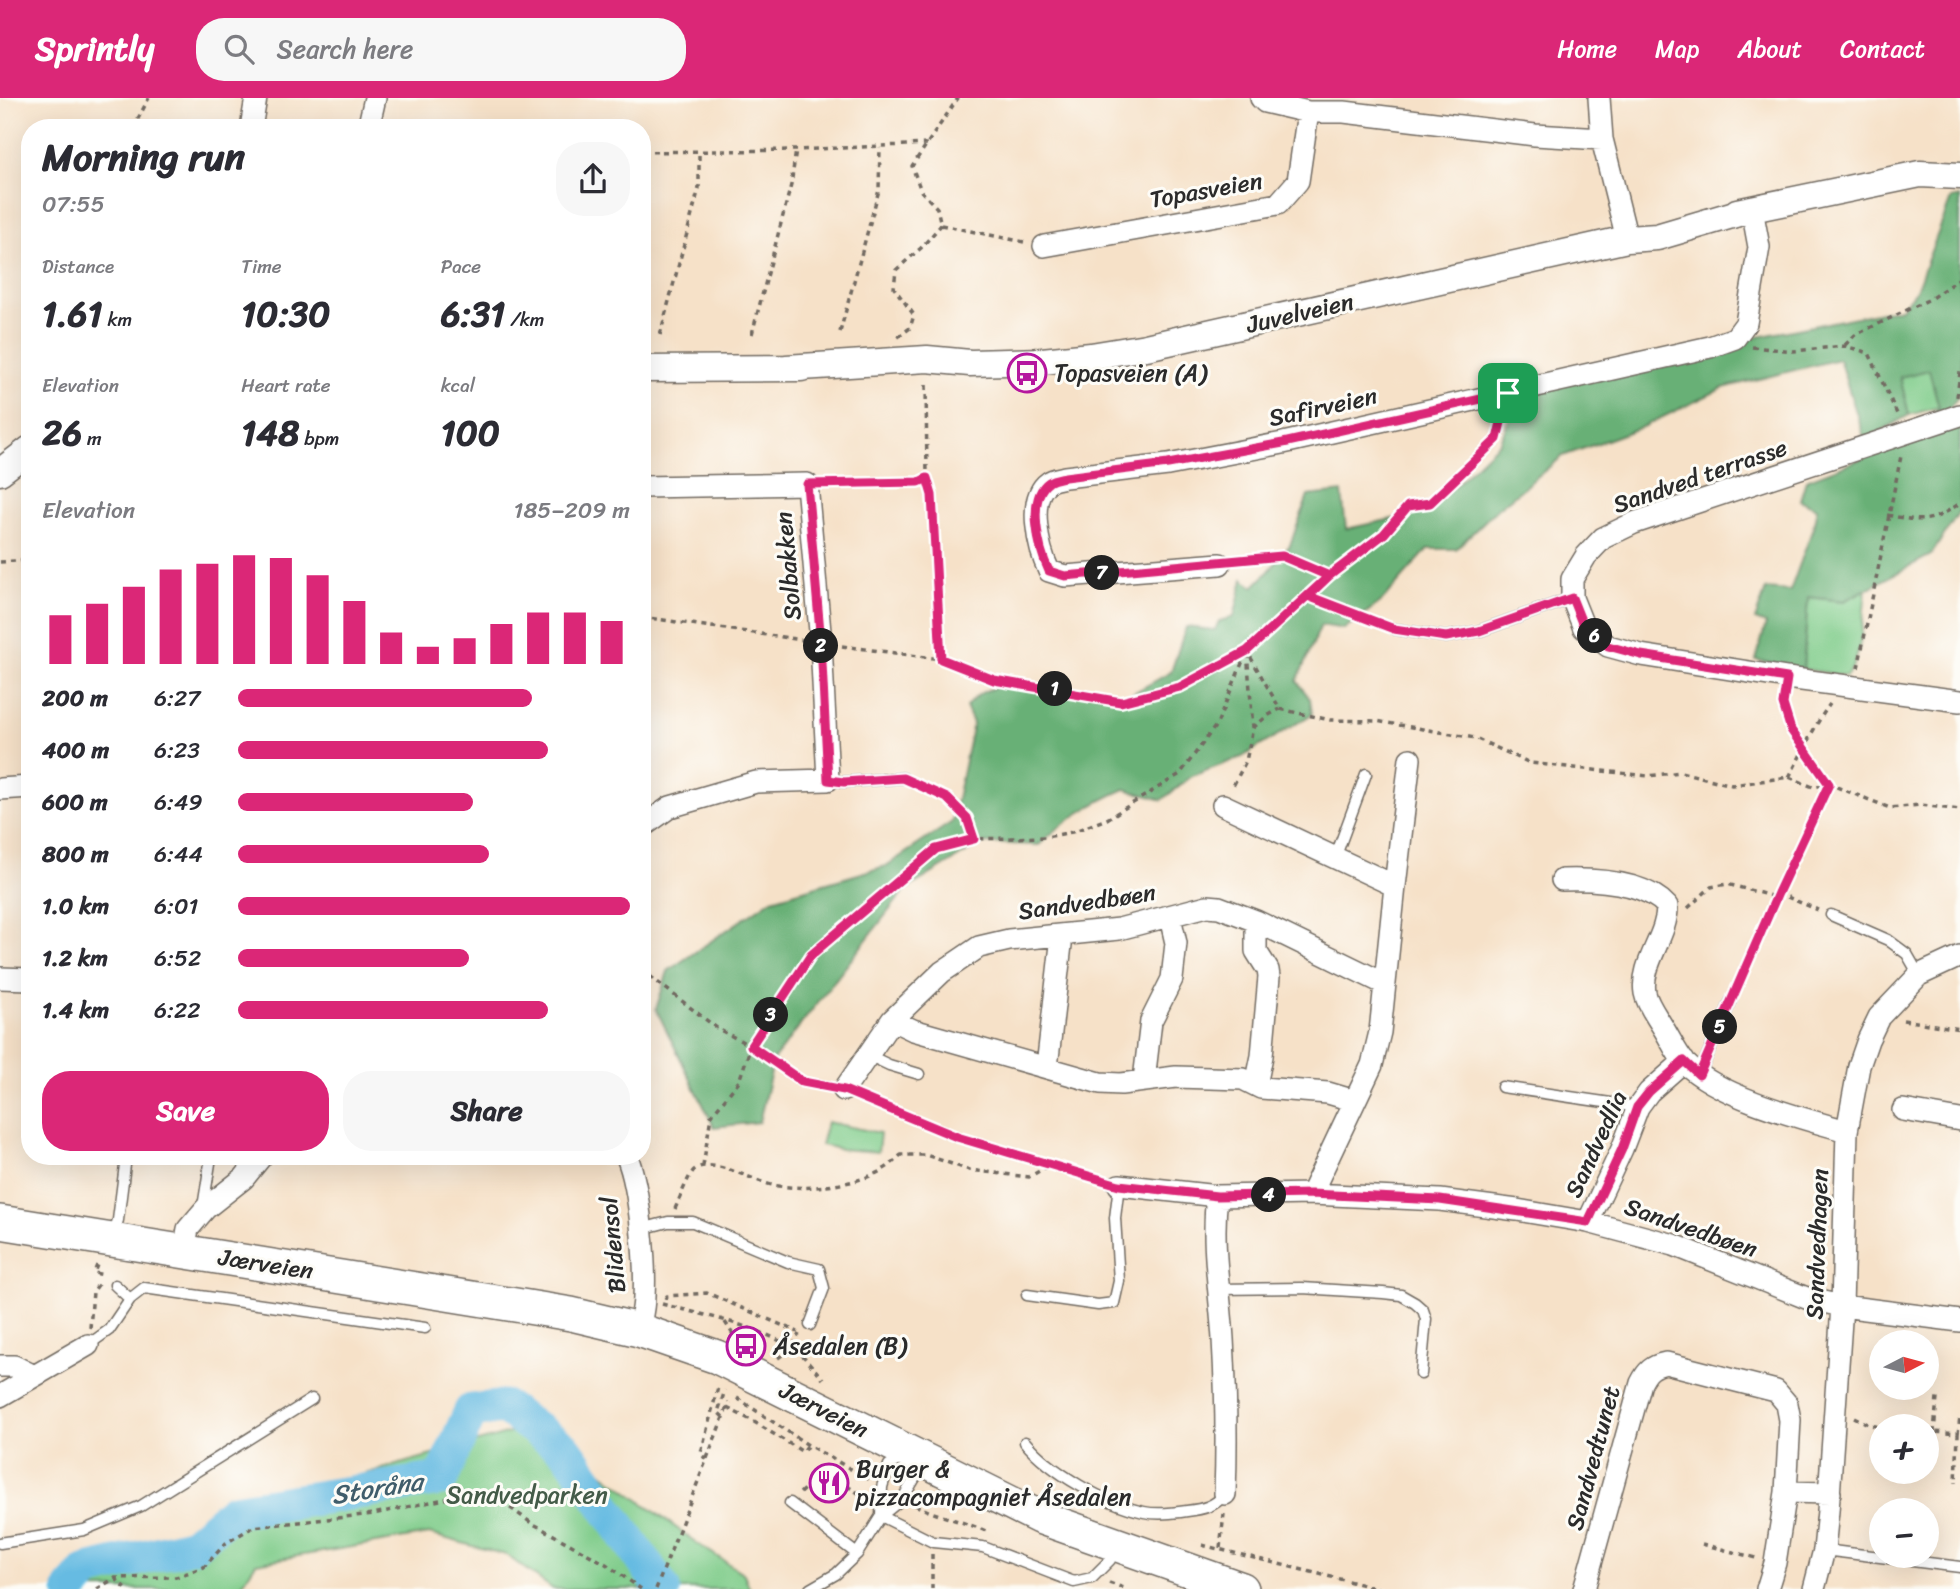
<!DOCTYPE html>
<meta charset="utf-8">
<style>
body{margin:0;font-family:Sriracha,sans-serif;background:#f7f7f7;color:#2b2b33;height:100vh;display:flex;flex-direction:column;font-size:26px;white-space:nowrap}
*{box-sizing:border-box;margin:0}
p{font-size:23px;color:#7c7c81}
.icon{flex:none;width:38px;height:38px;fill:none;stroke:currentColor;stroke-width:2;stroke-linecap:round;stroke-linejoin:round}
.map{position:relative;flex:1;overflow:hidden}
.side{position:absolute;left:21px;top:21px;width:630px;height:1046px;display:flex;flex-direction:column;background:#fff;border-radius:28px;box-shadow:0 7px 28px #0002}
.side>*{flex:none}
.needle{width:46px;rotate:84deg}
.buttons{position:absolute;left:1869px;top:1232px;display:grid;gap:14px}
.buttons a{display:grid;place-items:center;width:70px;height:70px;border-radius:50%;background:#fff;box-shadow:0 7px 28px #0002;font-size:35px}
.pin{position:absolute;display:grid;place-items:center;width:60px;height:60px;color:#fff;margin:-30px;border-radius:14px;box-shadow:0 4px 10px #0006}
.km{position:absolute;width:35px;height:35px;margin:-18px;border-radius:50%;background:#222;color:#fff;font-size:19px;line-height:35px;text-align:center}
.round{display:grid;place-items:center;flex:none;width:74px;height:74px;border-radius:28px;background:#f7f7f7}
.overview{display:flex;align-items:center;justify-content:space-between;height:119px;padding:0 21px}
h1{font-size:38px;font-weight:800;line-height:52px}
.metrics{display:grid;grid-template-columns:repeat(3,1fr);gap:10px;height:119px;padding:7px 21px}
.metrics div{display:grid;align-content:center}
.metrics b{font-size:35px;font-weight:800}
.metrics small{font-size:19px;font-weight:400}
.metrics p{font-size:19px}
.chart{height:196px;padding:14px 21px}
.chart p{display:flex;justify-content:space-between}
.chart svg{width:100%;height:126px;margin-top:7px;stroke:#db2777;stroke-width:6}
.primary-button{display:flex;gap:14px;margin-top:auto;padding:14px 21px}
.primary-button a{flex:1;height:80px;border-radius:28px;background:#db2777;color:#fff;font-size:28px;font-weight:800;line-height:80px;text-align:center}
.primary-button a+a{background:#f7f7f7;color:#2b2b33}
ul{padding:0 21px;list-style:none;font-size:23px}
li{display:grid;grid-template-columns:112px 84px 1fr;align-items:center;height:52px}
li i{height:18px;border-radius:9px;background:#db2777}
header{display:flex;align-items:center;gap:42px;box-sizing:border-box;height:98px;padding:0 35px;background:#db2777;color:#fff}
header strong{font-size:33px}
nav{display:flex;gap:38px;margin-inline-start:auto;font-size:24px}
.search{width:490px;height:63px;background:#f7f7f7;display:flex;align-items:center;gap:18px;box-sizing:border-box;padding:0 24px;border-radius:28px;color:#7c7c81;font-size:26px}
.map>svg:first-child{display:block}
.green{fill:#7fcc8a;stroke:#557c5a;stroke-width:2}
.forest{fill:#67b076;stroke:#496e50;stroke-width:2}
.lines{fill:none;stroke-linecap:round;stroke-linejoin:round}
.river{stroke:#66bbe2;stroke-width:35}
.service-casing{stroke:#726b62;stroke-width:13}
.minor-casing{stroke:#726b62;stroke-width:24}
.tertiary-casing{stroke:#726b62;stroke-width:29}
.primary-casing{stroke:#726b62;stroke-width:36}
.path{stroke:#726b62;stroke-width:3.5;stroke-dasharray:5 5;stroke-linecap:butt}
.service{stroke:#fff;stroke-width:10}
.minor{stroke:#fff;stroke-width:21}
.tertiary{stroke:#fff;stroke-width:26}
.primary{stroke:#fff;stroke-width:33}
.route-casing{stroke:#fff;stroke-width:14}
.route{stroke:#db2777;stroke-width:9}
.labels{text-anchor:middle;stroke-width:6;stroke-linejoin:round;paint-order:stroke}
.street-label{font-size:24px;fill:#2b2b2b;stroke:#fdfcf7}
.poi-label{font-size:24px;fill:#2b2b2b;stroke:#fdfcf7;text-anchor:start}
.park-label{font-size:24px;fill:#445b48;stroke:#fdfcf7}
.water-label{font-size:26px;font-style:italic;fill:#405d6b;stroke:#fdfcf7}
</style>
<header>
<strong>Sprintly</strong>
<div class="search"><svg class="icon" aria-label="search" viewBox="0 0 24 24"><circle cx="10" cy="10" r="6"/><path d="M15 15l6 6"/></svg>Search here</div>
<nav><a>Home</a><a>Map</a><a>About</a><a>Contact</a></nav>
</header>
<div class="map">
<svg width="1960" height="1491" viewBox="0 0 1960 1491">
<rect width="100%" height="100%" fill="#fdfcf7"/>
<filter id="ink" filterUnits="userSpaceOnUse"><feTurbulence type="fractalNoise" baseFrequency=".0143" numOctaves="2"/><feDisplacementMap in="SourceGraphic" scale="14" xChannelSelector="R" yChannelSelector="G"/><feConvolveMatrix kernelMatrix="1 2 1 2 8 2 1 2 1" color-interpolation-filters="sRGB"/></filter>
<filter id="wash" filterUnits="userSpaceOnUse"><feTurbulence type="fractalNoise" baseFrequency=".00686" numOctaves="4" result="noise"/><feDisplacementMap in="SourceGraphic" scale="28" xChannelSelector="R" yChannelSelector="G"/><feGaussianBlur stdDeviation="1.57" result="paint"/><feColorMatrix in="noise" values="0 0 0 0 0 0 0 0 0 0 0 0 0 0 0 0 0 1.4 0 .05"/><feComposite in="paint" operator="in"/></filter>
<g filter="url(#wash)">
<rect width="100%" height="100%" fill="#f6e1c8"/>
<path class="green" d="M1929,271L1939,309L1909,317L1900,279Z
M1866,491C1863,513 1863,563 1846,578L1803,571L1808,499L1844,503Z
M827,1024L880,1035L878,1054L840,1051L821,1047Z
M538,1327L698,1446L744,1476L750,1491H553L506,1457L429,1436L256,1465L239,1491H75L87,1473L151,1457L233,1413Z"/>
<path class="forest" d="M1960,99V296L1943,319L1929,323L1939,309L1929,272L1900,279L1909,317L1865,342L1839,261L1723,290L1642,329L1563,358L1497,411L1456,451H1428L1382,503L1344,531L1321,527L1297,583L1310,601L1312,616L1242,659L1192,678L1162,702L1125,691C1091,706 1065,722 1039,747L982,745L905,792L774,961L759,1024L714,1029L656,911L668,873L772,801L886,768L952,724L973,625L966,609C978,594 988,590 1007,588L1128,598L1171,574L1186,529L1215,532L1219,523L1234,519L1243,481L1253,489L1269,473L1290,447L1308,398L1342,394L1346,431L1415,416L1447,395L1499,345L1521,296L1733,244L1901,210L1916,192L1951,101Z
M1960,330V413L1931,457L1844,503L1808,499L1803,571L1756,562L1766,526L1755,522L1766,491L1790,493L1813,430L1817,410L1800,402L1806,382L1897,347Z"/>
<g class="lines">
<path class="river" d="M71,1491L87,1473L193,1447L233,1413L441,1381L471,1313L504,1309L566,1352L663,1491"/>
</g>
</g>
<g filter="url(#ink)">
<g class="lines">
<defs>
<path id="service" d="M1394,531L1446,539L1479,533L1572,500
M828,682L844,684L903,680
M1335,760L1366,676
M1831,817L1888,842L1907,856L1919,877
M868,957L889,967L919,976
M1699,977L1731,903
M1502,989L1638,1009
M206,1110L204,1103L211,1059
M641,1131L668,1124H693L788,1164L819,1171L824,1190L810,1227
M113,1138L118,1122L126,1059
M115,1187L130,1201
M1217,1191L1302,1190L1383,1195L1401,1197L1415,1205L1423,1212L1426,1221L1421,1276
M1027,1197L1098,1207L1114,1205L1119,1183L1115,1120L1119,1087
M88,1247L109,1232L130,1201L144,1190L425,1230
M1025,1344C1050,1374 1105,1406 1144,1414C1158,1417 1173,1415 1187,1413C1203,1411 1214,1409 1225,1396
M790,1405L857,1456
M881,1418L933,1444L983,1449L1074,1484L1092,1480L1110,1462
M0,1445L84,1432L141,1408L312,1301
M1824,1452L1960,1469
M810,1491L836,1476L857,1456L881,1418L903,1400L915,1380L912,1356L889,1367L882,1389L881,1418"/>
<path id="minor" d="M1261,0L1265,4L1308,14H1344L1535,37L1602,41
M1599,0L1602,41L1627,141
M370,22L375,0
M251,30L256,0
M1044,148L1278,106L1298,83L1308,14
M1960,317L1634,425L1603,440L1586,458L1572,481V500L1584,530L1608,548L1641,557L1787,580L1960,603
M642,389L807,386L821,545L828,682L756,684L670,709L642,729
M1220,466L1065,478L1049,473C1039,452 1026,400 1049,384C1053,381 1061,380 1065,379L1168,367L1283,345L1710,249L1735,240L1746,225L1759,149L1752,111
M0,691L30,689
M1223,707L1395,788L1380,934L1372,967L1311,1096
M1562,782C1594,781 1644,783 1667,808C1668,838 1640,865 1645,895C1647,906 1657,919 1662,928C1670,940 1676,955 1685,965C1719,999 1801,1020 1847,1033
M1395,788L1410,661
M0,880L30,881
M892,922L913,932L1100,985L1121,986L1176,979L1243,981L1261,990L1328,995L1355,1003
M1047,969L1062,838
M1144,982L1151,923L1172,881L1176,845L1170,819
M1256,987L1262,958L1269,879L1268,872L1256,853V823
M844,992L892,922L942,874L979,849L1009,842L1119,831L1207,808L1219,809L1256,823L1383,885
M1903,1012L1960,1022
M627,1059C640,1090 646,1165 644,1199C644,1210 641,1221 639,1232
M1119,1087L1217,1098L1311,1096L1440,1102L1517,1112L1588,1124L1674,1147L1809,1201L1842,1208L1960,1223
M1217,1098C1211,1146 1220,1193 1223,1241C1226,1293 1227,1345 1225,1396
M1588,1124L1622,1051L1638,1009L1649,994L1684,963
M184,1152L188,1131L206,1110L244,1080L261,1059
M0,1268H14L34,1278
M0,1298L88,1247
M1584,1491L1641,1285C1647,1273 1652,1268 1666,1265L1776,1293L1787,1306L1790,1322L1786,1394
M1767,1491L1775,1465L1786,1394L1830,1395
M1814,1491L1824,1452L1828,1413L1842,1208L1847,1033L1859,968L1868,942L1879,919L1919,877L1960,858"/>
<path id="tertiary" d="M1737,114L1920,76L1960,78
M786,270L927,261L970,265L1042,263L1091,258L1146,249L1627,141L1657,139L1752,111
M642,271L801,270
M0,374L30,351"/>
<path id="primary" d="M0,1124L571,1216L639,1232L717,1259L1039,1419L1242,1491"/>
</defs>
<use href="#service" class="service-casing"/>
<use href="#minor" class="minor-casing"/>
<use href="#tertiary" class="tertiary-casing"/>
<use href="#primary" class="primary-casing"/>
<path class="path" d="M133,30L149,0
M642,54L796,52L927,46
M941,127L1024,144
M840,234L879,92L880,49
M752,236L791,87L796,52
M660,237L699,90V52
M898,239L910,230L914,217L894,190L896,172L921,150L941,127L937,110L921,93L912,68L958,0
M1845,247L1855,237L1930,201L1960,180
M1752,249L1794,253L1845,248L1869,255L1898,318
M1957,299L1960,274
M927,380L932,397L941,561
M826,386L919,384L927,380L926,283
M1887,417C1923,424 1930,426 1960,405
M1237,463L1282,458L1329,478
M0,464L30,462
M1308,498L1381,526
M642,519L803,542
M842,548L941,561L994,582L1121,604L1180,589L1247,553L1280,611L1330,622L1376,623L1475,640L1530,665L1648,678L1681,674L1732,687L1789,679L1813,689L1829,686L1890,710L1921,707L1960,712
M1247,553L1329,478L1384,436L1408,408L1430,405L1497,341L1503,317
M1858,570L1901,358
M1253,630L1267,618L1280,611
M1789,679C1803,654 1813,629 1830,606
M915,686C947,700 961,706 974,741
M1778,795L1818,812
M1688,810L1711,789L1727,786L1775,799
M642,872L718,931L751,948L803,984L824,988
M1737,891L1778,795L1829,686C1814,665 1779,627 1784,600
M1903,922L1960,931
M862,999L957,1039L1102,1082
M703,1068L711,1018L739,983L751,948L811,857L936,751L974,741L1046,739L1072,734L1107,721L1180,676L1217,626L1247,553L1253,630L1246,663L1232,690
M675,1111C679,1102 688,1078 694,1072C711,1058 753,1083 772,1087C804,1093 857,1088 884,1071C890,1068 895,1062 901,1057H926L969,1072L1029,1079L1050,1067
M97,1167L94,1175L105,1177
M665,1201L667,1198L707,1195L798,1234
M662,1206C703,1217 775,1231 805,1260C811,1267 817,1274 823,1281
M725,1224L734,1238
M90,1230L93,1194L100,1184
M778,1260L792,1250L799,1236
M737,1300L808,1347L870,1382
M727,1310L751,1322L803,1354L807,1348
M723,1319L718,1314L725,1292
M1854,1319L1870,1327L1881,1329
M1927,1331L1934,1334L1958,1336L1956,1385
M1958,1336L1960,1318
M1870,1346L1881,1344
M1927,1354L1934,1334L1937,1300
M706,1362L701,1355L718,1289
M1921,1378V1374
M800,1395L823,1373L863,1398L868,1403
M915,1407C937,1418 962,1423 986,1433
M1702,1446L1756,1460
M1202,1447L1380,1491
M1220,1450L1224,1416
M932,1456V1491
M115,1480L126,1491
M1109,1485L1127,1491
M97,1491L115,1480L176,1479L204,1469L226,1445L253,1429L373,1416L464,1397L491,1396L530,1424L606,1466L641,1491
M656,1491L729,1304"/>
<use href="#service" class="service"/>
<use href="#minor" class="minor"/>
<use href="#tertiary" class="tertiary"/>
<use href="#primary" class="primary"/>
</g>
</g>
<g class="lines" filter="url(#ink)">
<defs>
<path id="route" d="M1508,295L1497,341L1430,405L1408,408L1384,436L1329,478L1247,553L1180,589L1121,604L994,582L941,561L932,397L927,380L919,384L807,386L821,545L828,682L844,684L903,680L947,700L967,720L974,741L936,751L811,857L751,948L803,984L844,992L957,1039L1119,1087L1217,1098L1311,1096L1440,1102L1588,1124L1622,1051L1637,1009L1649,994L1684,963L1699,977L1778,795L1829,686L1791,632L1783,606L1787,580L1641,557L1608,548L1584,530L1572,500L1479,533L1446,539L1394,531L1308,498L1329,478L1282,458L1065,478L1049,473C1039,452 1026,400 1049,384C1053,381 1061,380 1065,379L1168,366L1283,345L1508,295"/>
</defs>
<use href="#route" class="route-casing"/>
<use href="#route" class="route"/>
</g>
<defs>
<symbol id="bus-ring" viewBox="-11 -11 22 22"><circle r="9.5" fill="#fdfcf7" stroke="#b5179e" stroke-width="1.5"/><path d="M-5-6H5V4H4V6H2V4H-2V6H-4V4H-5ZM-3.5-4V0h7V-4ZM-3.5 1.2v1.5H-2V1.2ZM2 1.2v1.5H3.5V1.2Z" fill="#b5179e"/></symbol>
<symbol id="restaurant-ring" viewBox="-11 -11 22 22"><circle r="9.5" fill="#fdfcf7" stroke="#b5179e" stroke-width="1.5"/><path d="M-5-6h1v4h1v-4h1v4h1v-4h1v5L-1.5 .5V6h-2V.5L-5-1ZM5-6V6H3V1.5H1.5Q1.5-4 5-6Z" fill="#b5179e"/></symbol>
</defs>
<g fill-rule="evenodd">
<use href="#bus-ring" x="1005" y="253" width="44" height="44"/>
<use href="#bus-ring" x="724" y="1226" width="44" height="44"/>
<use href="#restaurant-ring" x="807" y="1363" width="44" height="44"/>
</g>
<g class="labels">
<g class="street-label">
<text transform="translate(1206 92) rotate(-10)" y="8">Topasveien</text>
<text transform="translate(1300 215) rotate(-13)" y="8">Juvelveien</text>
<text transform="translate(1323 309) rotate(-12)" y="8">Safirveien</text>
<text transform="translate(1700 378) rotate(-19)" y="8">Sandved terrasse</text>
<text transform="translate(788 468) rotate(-95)" y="8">Solbakken</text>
<text transform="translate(1087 804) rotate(-8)" y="8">Sandvedbøen</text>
<text transform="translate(1596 1046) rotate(-65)" y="8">Sandvedlia</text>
<text transform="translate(1691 1130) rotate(19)" y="8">Sandvedbøen</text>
<text transform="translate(1817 1146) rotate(-88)" y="8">Sandvedhagen</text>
<text transform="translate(613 1147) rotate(-95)" y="8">Blidensol</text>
<text transform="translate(266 1166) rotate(9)" y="8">Jærveien</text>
<text transform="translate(824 1312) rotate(27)" y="8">Jærveien</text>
<text transform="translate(1593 1360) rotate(-75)" y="8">Sandvedtunet</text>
</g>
<g class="poi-label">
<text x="1054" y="283">Topasveien (A)</text>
<text x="773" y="1256">Åsedalen (B)</text>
<text x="856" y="1379">Burger &amp;<tspan x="856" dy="28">pizzacompagniet Åsedalen</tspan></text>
</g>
<g class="park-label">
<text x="527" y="1405">Sandvedparken</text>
</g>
<g class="water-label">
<text transform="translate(377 1390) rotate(-9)" y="9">Storåna</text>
</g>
</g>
</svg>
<div class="buttons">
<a><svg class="needle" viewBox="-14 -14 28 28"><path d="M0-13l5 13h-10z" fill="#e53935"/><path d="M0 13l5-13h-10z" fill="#7c7c81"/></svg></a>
<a>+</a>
<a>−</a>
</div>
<div class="pin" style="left:1508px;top:295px;background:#1e9e55"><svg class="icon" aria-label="arrive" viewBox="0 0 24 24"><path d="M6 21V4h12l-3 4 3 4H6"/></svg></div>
<b class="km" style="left:1055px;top:591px">1</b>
<b class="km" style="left:821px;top:548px">2</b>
<b class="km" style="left:771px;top:917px">3</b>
<b class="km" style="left:1269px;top:1097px">4</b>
<b class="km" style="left:1720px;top:929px">5</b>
<b class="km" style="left:1595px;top:538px">6</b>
<b class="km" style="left:1102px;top:475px">7</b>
<section class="side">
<div class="overview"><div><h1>Morning run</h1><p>07:55</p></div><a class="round"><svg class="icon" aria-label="share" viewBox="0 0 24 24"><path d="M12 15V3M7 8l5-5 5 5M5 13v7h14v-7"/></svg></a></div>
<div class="metrics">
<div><p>Distance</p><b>1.61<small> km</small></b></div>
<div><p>Time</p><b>10:30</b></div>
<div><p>Pace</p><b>6:31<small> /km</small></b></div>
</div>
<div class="metrics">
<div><p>Elevation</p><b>26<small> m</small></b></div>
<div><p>Heart rate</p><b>148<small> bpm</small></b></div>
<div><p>kcal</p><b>100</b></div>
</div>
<div class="chart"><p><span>Elevation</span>185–209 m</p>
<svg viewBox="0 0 160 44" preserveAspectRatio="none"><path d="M5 44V27M15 44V23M25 44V17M35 44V11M45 44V9M55 44V6M65 44V7M75 44V13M85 44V22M95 44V33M105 44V38M115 44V35M125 44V30M135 44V26M145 44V26M155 44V29"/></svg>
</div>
<ul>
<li><b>200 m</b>6:27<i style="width:75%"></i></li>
<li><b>400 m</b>6:23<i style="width:79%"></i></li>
<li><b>600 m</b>6:49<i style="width:60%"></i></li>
<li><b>800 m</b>6:44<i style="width:64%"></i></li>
<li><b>1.0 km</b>6:01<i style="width:100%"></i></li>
<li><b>1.2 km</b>6:52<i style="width:59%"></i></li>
<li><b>1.4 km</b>6:22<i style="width:79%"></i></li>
</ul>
<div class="primary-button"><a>Save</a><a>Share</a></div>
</section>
</div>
